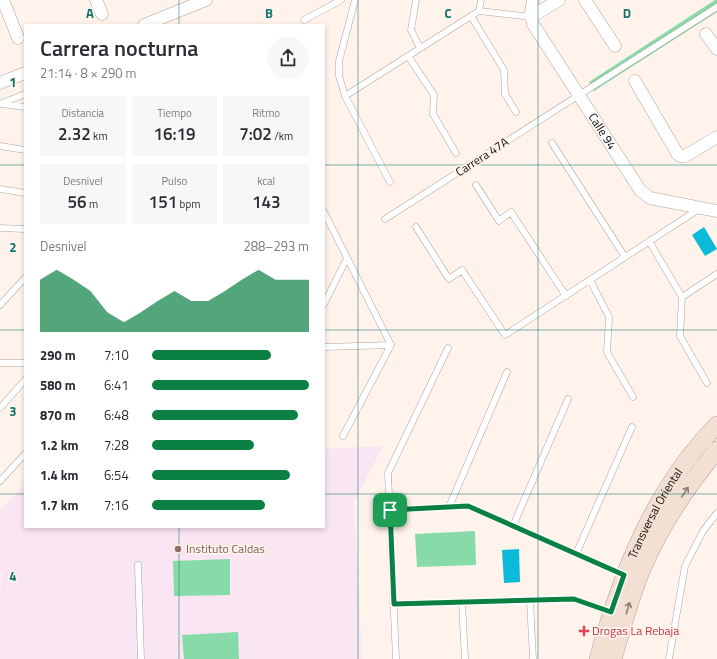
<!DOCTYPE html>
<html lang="es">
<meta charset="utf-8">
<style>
body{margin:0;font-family:"Titillium Web",sans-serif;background:#f7f7f7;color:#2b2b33;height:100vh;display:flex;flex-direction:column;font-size:15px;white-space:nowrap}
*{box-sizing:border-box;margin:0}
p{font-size:13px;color:#7c7c81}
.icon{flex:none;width:22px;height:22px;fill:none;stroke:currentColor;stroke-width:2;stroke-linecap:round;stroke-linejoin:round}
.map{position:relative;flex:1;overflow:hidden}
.drawer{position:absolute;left:24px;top:24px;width:301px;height:504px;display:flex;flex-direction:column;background:#fff;border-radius:0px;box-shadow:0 2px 6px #0003}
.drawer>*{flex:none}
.pin{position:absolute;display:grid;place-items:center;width:34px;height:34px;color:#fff;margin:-17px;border-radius:8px;box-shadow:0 2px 6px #0006}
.round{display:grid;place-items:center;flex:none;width:42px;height:42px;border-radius:21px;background:#f7f7f7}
.headline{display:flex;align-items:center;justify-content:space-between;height:68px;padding:0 16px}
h1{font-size:22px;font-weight:600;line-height:30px}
.metrics{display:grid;grid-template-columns:repeat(3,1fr);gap:6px;height:68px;padding:4px 16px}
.metrics div{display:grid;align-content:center;border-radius:0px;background:#f7f7f7;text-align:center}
.metrics b{font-size:17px;font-weight:600}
.metrics small{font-size:11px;font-weight:400}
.metrics p{font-size:11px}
.chart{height:112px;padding:8px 16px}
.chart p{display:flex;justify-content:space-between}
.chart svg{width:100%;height:72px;margin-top:4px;fill:#0b8043;opacity:.7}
ul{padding:0 16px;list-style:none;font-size:13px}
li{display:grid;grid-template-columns:64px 48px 1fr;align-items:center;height:30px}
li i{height:10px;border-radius:5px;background:#0b8043}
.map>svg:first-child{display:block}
.education{fill:#fae5f3}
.green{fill:#87dba9}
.water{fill:#0bbad9}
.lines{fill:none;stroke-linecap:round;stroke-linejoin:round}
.service-casing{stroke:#aea39c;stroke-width:7}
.minor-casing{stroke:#aea39c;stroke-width:13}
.secondary-casing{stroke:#aea39c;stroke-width:18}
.service{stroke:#fff;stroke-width:6}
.minor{stroke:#fff;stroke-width:12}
.secondary{stroke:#f4dfd3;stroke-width:17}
.oneway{stroke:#8d8078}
.route-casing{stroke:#fff;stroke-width:8}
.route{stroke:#0b8043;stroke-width:5}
.grid{fill:none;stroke:#0f766e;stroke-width:1;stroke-opacity:0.55}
.education-dot{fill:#8d6e63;stroke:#fff3ec;stroke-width:1.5}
.health-dot{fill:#e0444e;stroke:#fff3ec;stroke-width:1.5}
.labels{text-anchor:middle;stroke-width:3.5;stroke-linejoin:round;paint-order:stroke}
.street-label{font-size:12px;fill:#0f0b09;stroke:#fff3ec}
.education-label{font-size:12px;fill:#785e54;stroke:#fff3ec;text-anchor:start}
.health-label{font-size:12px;fill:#be3a42;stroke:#fff3ec;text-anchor:start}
.grid-label{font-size:13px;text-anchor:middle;font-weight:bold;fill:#0f766e;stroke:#fff3ec;stroke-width:3.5;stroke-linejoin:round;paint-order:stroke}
</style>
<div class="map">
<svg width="717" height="659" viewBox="0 0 717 659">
<rect width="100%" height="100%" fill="#fff3ec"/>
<path class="education" d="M383,446L354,502L362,659H0V593L2,576L0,570V511L25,484V527H324V449Z"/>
<path class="green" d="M715,0H717V12L594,91L589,82Z
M475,531L476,565L417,567L415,534Z
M230,559V595L174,596L173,561Z
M238,632L239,659H184L182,635Z"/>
<path class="water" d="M704,227L717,249L705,256L692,235Z
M519,549L520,582L504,583L502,550Z"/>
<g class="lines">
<defs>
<path id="service" d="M355,0L339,61V76L345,96L390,182
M416,0L411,30L420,48
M479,11L481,0
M471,16L504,70L505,94L516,112
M304,20L341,0
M408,56L434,95L433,114L456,153
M345,96L479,11L531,17
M0,104L25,94
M2,104L25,107
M552,143L625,257
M0,146L25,150
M476,185L499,221L511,212L566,296
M0,189L25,193
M324,212L391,345
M385,219L717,7
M416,227L449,279L462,270L505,335L699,209
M0,228L25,229
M649,241L682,297L680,336L707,383
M590,280L609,317L607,352L633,397
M682,297L717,274
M324,304L347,258
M0,305L25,278
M324,347L391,345
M0,363H25
M0,408L25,380
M343,436L391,345
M0,481L25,454
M449,507L507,372
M390,510L468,506L624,575
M513,526L568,399
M576,554L632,427
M138,565L141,659
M530,600L533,659
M462,602L465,659
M393,604L574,599L611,612
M396,659L388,473L448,348
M669,659L685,566L703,531L717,513"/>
<g id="minor">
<path d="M3,0L18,38"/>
<path d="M96,0L102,14"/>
<path id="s1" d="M533,0L531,13L533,24L640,190L650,198L717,211"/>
<path d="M585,0L615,46"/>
<path d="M531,17L559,0"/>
<path d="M144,25L206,0"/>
<path d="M706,34L717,49"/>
<path d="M635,81L677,153L680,156H685L717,137"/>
<path d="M0,83L25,73"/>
</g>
<g id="secondary">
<path id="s2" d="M598,659C621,574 654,489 717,425"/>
<path d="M613,659C622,629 630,598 642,569C661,525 687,486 717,450"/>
</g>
</defs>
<use href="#service" class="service-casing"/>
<use href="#minor" class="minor-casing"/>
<use href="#secondary" class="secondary-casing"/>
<use href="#service" class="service"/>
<use href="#minor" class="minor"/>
<use href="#secondary" class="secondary"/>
</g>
<defs><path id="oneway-shaft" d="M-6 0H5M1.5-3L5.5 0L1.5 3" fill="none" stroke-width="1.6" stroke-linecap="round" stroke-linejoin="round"/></defs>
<g class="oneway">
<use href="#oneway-shaft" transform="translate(685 492) rotate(-57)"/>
<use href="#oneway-shaft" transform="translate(628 608) rotate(-73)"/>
</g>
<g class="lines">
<defs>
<path id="route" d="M468,506L624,575L611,612L574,599L394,604L390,510Z"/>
</defs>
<use href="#route" class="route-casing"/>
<use href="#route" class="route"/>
</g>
<path class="grid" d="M179,0V25M358,0V659M538,0V659M0,165H25M324,165H717M0,330H25M324,330H717M0,494H25M324,494H717M179,527V659"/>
<circle class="education-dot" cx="178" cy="549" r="4"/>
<path class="health-dot" d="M582 625h4v4h4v4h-4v4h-4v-4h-4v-4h4z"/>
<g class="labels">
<g class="street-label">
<text dy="4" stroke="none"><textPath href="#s1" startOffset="152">Calle 94</textPath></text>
<text transform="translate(482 157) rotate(-33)" y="4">Carrera 47A</text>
<text dy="4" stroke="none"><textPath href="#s2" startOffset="157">Transversal Oriental</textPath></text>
</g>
<g class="education-label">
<text x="186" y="553">Instituto Caldas</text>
</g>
<g class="health-label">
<text x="592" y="635">Drogas La Rebaja</text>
</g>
</g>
<g class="grid-label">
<text x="90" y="18">A</text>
<text x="269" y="18">B</text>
<text x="448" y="18">C</text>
<text x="627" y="18">D</text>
<text x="13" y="87">1</text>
<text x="13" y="252">2</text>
<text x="13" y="416">3</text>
<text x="13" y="581">4</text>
</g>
</svg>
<div class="pin" style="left:390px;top:510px;background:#1e9e55"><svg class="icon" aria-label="arrive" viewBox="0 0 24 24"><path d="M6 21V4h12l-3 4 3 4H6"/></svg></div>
<section class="drawer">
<div class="headline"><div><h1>Carrera nocturna</h1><p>21:14 · 8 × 290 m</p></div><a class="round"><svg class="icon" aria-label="share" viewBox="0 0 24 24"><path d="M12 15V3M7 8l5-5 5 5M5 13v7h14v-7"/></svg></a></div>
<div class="metrics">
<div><p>Distancia</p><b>2.32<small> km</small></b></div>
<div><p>Tiempo</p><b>16:19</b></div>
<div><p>Ritmo</p><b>7:02<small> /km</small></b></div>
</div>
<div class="metrics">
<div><p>Desnivel</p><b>56<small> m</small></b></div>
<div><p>Pulso</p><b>151<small> bpm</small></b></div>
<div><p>kcal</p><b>143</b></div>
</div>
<div class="chart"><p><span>Desnivel</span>288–293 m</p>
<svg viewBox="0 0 160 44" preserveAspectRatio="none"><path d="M0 44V12L10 6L20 12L30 19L40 32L50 38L60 32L70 25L80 19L90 25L100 25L110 19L120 12L130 6L140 12L150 12L160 12V44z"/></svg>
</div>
<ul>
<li><b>290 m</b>7:10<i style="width:76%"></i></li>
<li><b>580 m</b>6:41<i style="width:100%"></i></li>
<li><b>870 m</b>6:48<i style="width:93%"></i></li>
<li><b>1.2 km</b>7:28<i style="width:65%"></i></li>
<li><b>1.4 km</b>6:54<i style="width:88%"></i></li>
<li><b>1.7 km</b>7:16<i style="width:72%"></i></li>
</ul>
</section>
</div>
